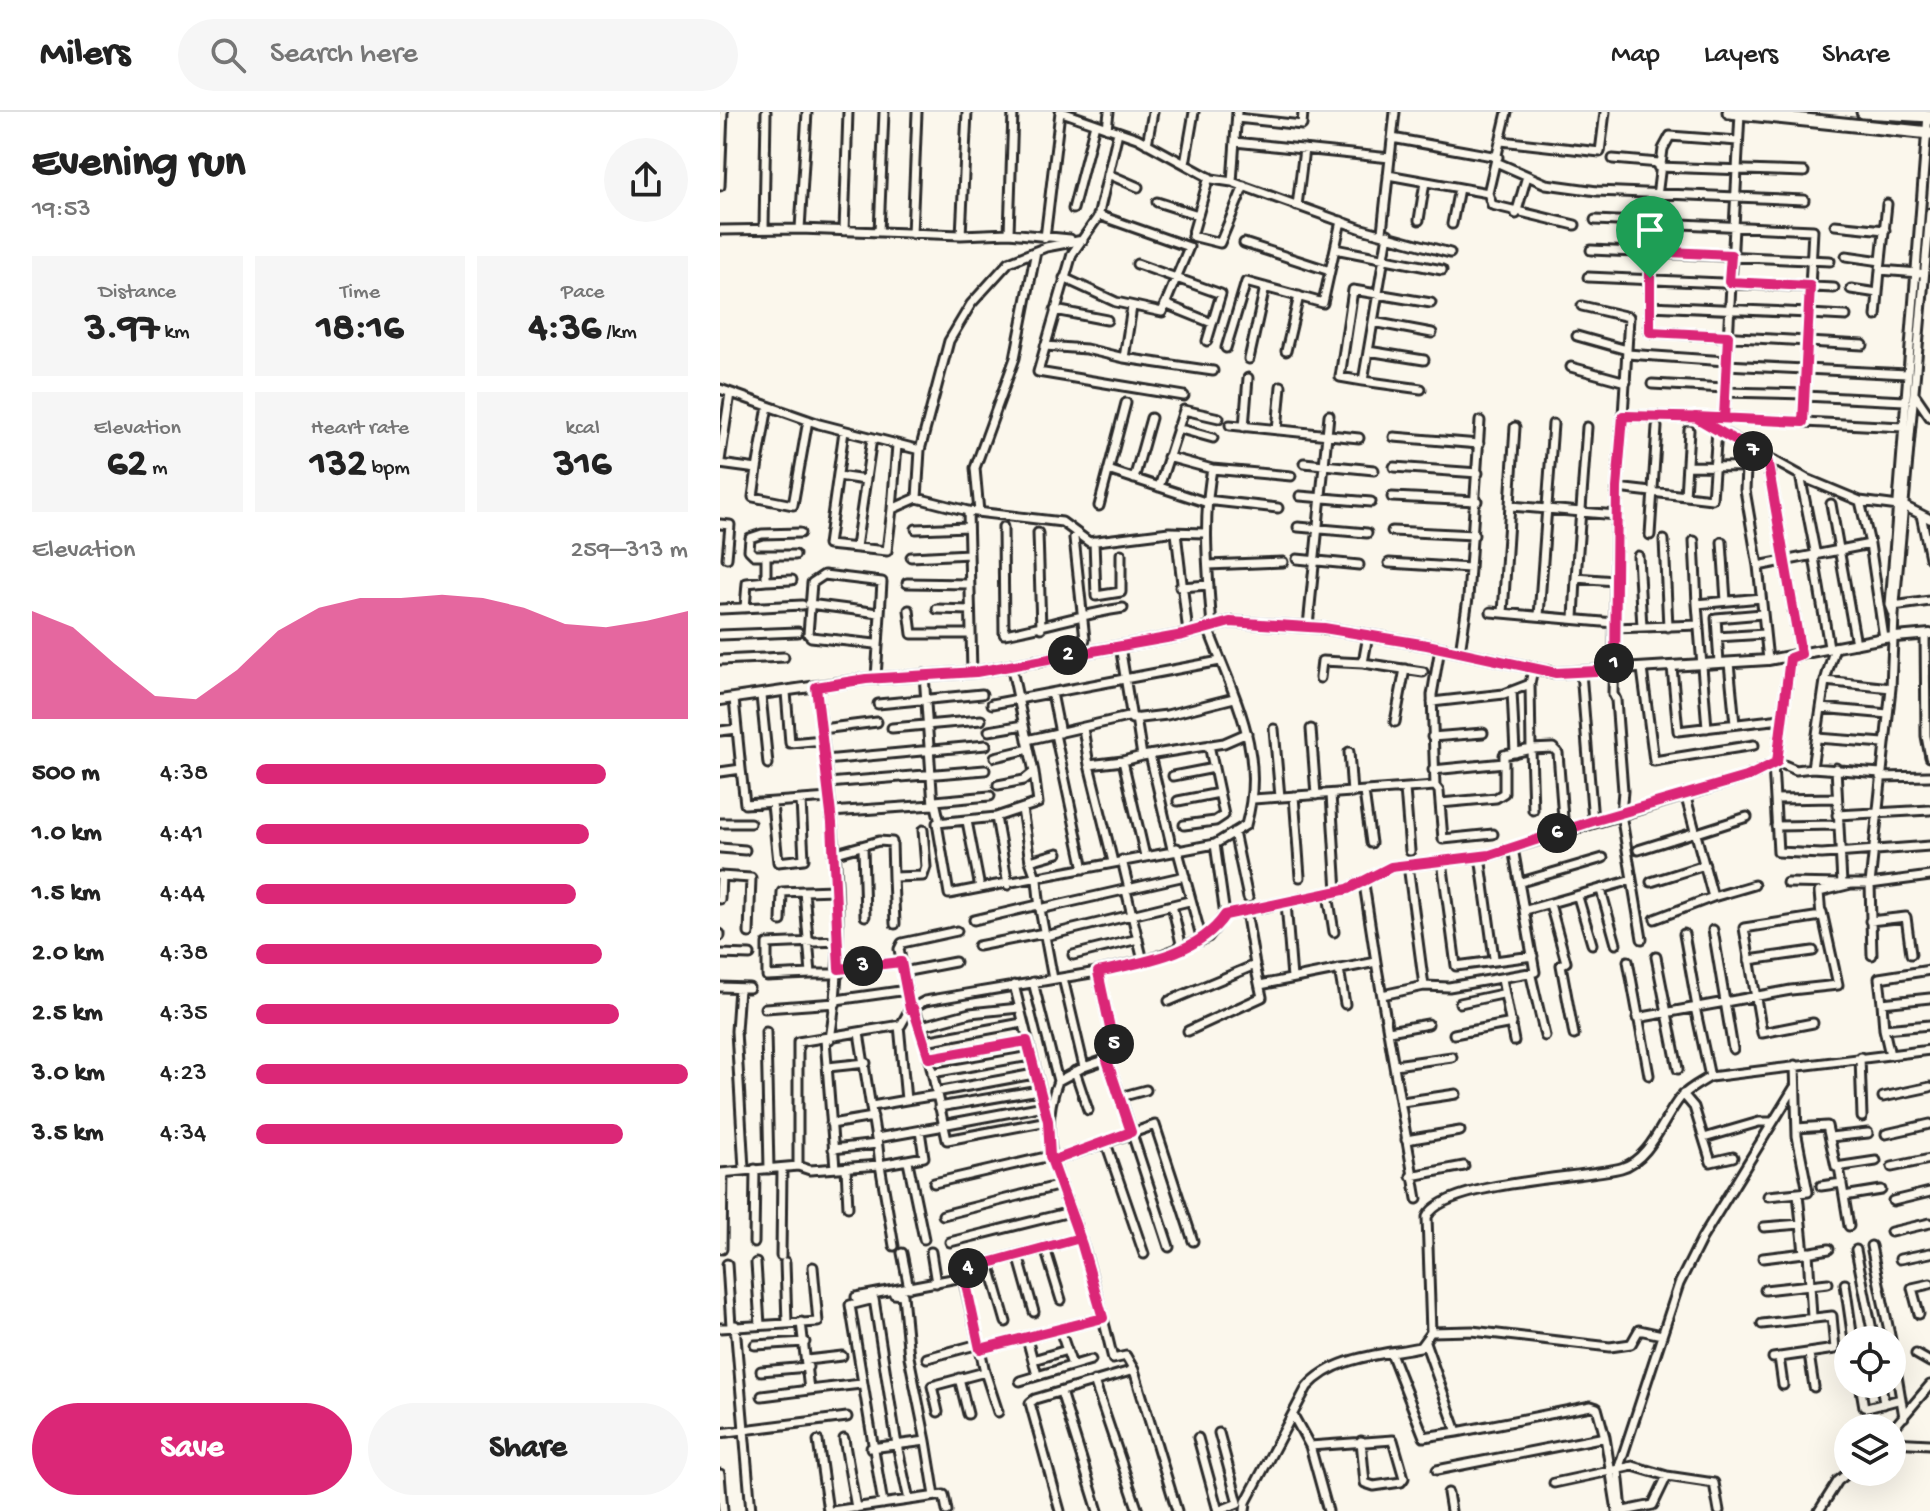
<!DOCTYPE html>
<meta charset="utf-8">
<style>
body{margin:0;font-family:"Gochi Hand",sans-serif;background:#f6f6f6;color:#222;height:100vh;display:flex;flex-direction:column;font-size:30px;white-space:nowrap}
*{box-sizing:border-box;margin:0}
p{font-size:26px;color:#767676}
.icon{flex:none;width:44px;height:44px;fill:none;stroke:currentColor;stroke-width:2;stroke-linecap:round;stroke-linejoin:round}
.map{position:relative;flex:1;overflow:hidden}
.side{display:flex;flex-direction:column;background:#fff;width:720px}
.side>*{flex:none}
.tools{position:absolute;left:1114px;top:1214px;display:grid;gap:16px}
.tools a{display:grid;place-items:center;width:72px;height:72px;border-radius:50%;background:#fff;box-shadow:0 8px 32px #0002;font-size:40px}
.pin{position:absolute;display:grid;place-items:center;width:68px;height:68px;color:#fff;margin:-82px -34px;border-radius:50% 50% 50% 0;rotate:-45deg;box-shadow:0 0 8px #0007}
.pin .icon{rotate:45deg}
.km{position:absolute;width:40px;height:40px;margin:-20px;border-radius:50%;background:#222;color:#fff;font-size:22px;line-height:40px;text-align:center}
.round{display:grid;place-items:center;flex:none;width:84px;height:84px;border-radius:42px;background:#f6f6f6}
.overview{display:flex;align-items:center;justify-content:space-between;height:136px;padding:0 32px}
h1{font-size:44px;font-weight:700;line-height:60px}
.figures{display:grid;grid-template-columns:repeat(3,1fr);gap:12px;height:136px;padding:8px 32px}
.figures div{display:grid;align-content:center;border-radius:0px;background:#f6f6f6;text-align:center}
.figures b{font-size:40px;font-weight:700}
.figures small{font-size:22px;font-weight:400}
.figures p{font-size:22px}
.chart{height:224px;padding:16px 32px}
.chart p{display:flex;justify-content:space-between}
.chart svg{width:100%;height:144px;margin-top:8px;fill:#db2777;opacity:.7}
.primary-button{display:flex;gap:16px;margin-top:auto;padding:16px 32px}
.primary-button a{flex:1;height:92px;border-radius:48px;background:#db2777;color:#fff;font-size:32px;font-weight:700;line-height:92px;text-align:center}
.primary-button a+a{background:#f6f6f6;color:#222}
ul{padding:0 32px;list-style:none;font-size:26px}
li{display:grid;grid-template-columns:128px 96px 1fr;align-items:center;height:60px}
li i{height:20px;border-radius:10px;background:#db2777}
header{display:flex;align-items:center;gap:48px;box-sizing:border-box;height:112px;padding:0 40px;background:#fff;border-bottom:2px solid #e0e0e0}
header strong{font-size:38px}
nav{display:flex;gap:44px;margin-inline-start:auto;font-size:28px}
.search{width:560px;height:72px;background:#f6f6f6;display:flex;align-items:center;gap:20px;box-sizing:border-box;padding:0 28px;border-radius:44px;color:#767676;font-size:30px}
main{display:flex;flex:1;min-height:0}
.map>svg:first-child{display:block}
.lines{fill:none;stroke-linecap:round;stroke-linejoin:round}
.minor-casing{stroke:#2b2b2b;stroke-width:13}
.tertiary-casing{stroke:#2b2b2b;stroke-width:14}
.primary-casing{stroke:#2b2b2b;stroke-width:17}
.minor{stroke:#fbf7ec;stroke-width:7}
.tertiary{stroke:#fbf7ec;stroke-width:8}
.primary{stroke:#fbf7ec;stroke-width:11}
.route-casing{stroke:#fff;stroke-width:16}
.route{stroke:#db2777;stroke-width:10}
</style>
<header>
<strong>Milers</strong>
<div class="search"><svg class="icon" aria-label="search" viewBox="0 0 24 24"><circle cx="10" cy="10" r="6"/><path d="M15 15l6 6"/></svg>Search here</div>
<nav><a>Map</a><a>Layers</a><a>Share</a></nav>
</header>
<main>
<section class="side">
<div class="overview"><div><h1>Evening run</h1><p>19:53</p></div><a class="round"><svg class="icon" aria-label="share" viewBox="0 0 24 24"><path d="M12 15V3M7 8l5-5 5 5M5 13v7h14v-7"/></svg></a></div>
<div class="figures">
<div><p>Distance</p><b>3.97<small> km</small></b></div>
<div><p>Time</p><b>18:16</b></div>
<div><p>Pace</p><b>4:36<small> /km</small></b></div>
</div>
<div class="figures">
<div><p>Elevation</p><b>62<small> m</small></b></div>
<div><p>Heart rate</p><b>132<small> bpm</small></b></div>
<div><p>kcal</p><b>316</b></div>
</div>
<div class="chart"><p><span>Elevation</span>259–313 m</p>
<svg viewBox="0 0 160 44" preserveAspectRatio="none"><path d="M0 44V11L10 16L20 27L30 37L40 38L50 29L60 17L70 10L80 7L90 7L100 6L110 7L120 10L130 15L140 16L150 14L160 11V44z"/></svg>
</div>
<ul>
<li><b>500 m</b>4:38<i style="width:81%"></i></li>
<li><b>1.0 km</b>4:41<i style="width:77%"></i></li>
<li><b>1.5 km</b>4:44<i style="width:74%"></i></li>
<li><b>2.0 km</b>4:38<i style="width:80%"></i></li>
<li><b>2.5 km</b>4:35<i style="width:84%"></i></li>
<li><b>3.0 km</b>4:23<i style="width:100%"></i></li>
<li><b>3.5 km</b>4:34<i style="width:85%"></i></li>
</ul>
<div class="primary-button"><a>Save</a><a>Share</a></div>
</section>
<div class="map">
<svg width="1210" height="1399" viewBox="0 0 1210 1399">
<rect width="100%" height="100%" fill="#fbf7ec"/>
<filter id="ink" filterUnits="userSpaceOnUse"><feTurbulence type="fractalNoise" baseFrequency=".0125" numOctaves="2"/><feDisplacementMap in="SourceGraphic" scale="16" xChannelSelector="R" yChannelSelector="G"/><feConvolveMatrix kernelMatrix="1 2 1 2 8 2 1 2 1" color-interpolation-filters="sRGB"/></filter>
<g filter="url(#ink)">
<g class="lines">
<defs>
<path id="minor" d="M342,0L417,26L492,67L512,70L642,117L730,141
M787,0L768,81L772,93L855,113
M1020,1L1004,306L1183,315
M517,6L582,13L583,0
M387,16L389,0
M398,20L378,105L352,142L318,260L464,284
M672,26L778,45
M781,29L880,40L885,0
M1018,29L950,24L943,37L930,139V220L1087,229
M515,30L670,46
M427,32L433,0
M893,47L939,51
M776,50L826,72L877,79L1084,88
M465,52L474,0
M938,55L1084,60
M388,62L418,75
M668,63L768,81
M489,65L472,124L500,131L524,74
M512,70L517,0
M0,74L3,0
M437,90L478,103
M1167,92L1160,158L1199,161
M577,94L584,37
M353,97L375,12
M1210,101L1174,503L1171,576L1150,772L1210,764
M796,102L807,64
M699,108L705,70
M875,108L1093,118L1083,310
M732,112L739,76
M1115,113L1165,118
M44,116L46,0
M80,117L87,0
M0,118L80,117L241,123L247,0
M124,119L128,0
M159,120L164,0
M662,120L675,0
M289,121L293,0
M192,122L197,0
M668,122L643,269L701,277
M241,123L289,121L350,127
M325,126L340,0
M524,131L610,159
M615,137L722,158
M871,138L1110,149
M1126,144L1161,149
M417,152L501,182L487,229
M868,165L1114,176
M344,166L396,190L442,200L469,135L378,103
M1131,177L1158,181
M445,192L492,211
M862,194L909,205L903,304L1004,306
M930,194L1089,201
M335,198L387,208
M1089,202L1126,204
M1156,204L1160,158
M653,210L712,221
M857,224L907,238
M1087,230L1143,233
M325,234L366,237L404,246L412,195
M506,236L526,170L603,191L621,109
M566,239L579,184
M648,239L704,248
M907,242L1006,249
M404,246L493,259
M529,247L545,175
M1006,253L1187,262
M851,255L906,270
M643,269L620,265L633,178L711,191
M932,272L1005,276
M0,277L99,312L200,338L197,386L248,399L342,410L369,430L449,420L485,421
M1005,280L1084,282
M1195,283L1210,305
M1084,284L1185,289
M903,304L897,376L992,387L997,318
M975,305L1087,367L1140,389L1186,395L1210,407
M510,313L639,326
M524,315L528,266
M867,315L856,466L895,469
M457,316L493,326
M557,318L561,274
M124,319L108,433L167,439L172,397L197,386
M674,325L759,332
M1027,337L1025,378L1038,454
M200,338L229,229L251,192L289,150L326,135L363,128
M448,345L492,357L571,364
M1047,347L1081,542
M0,349L10,281
M584,351L654,358
M0,352L37,357L48,294
M968,354L1026,355
M674,355L758,361
M37,357L33,385L73,393L88,308
M492,357C482,410 488,461 492,515
M388,358L485,390
M1080,363L1096,444
M118,364L145,368
M414,367L431,306
M439,375L464,298L499,306
M897,376L893,582L896,588L903,679L901,702L922,827
M580,384L651,390
M965,384L969,318
M672,385L757,389
M486,388L558,396
M1140,389L1150,432L1164,526
M1111,392L1136,532
M379,394L406,291
M791,394L896,403
M172,397L177,333
M248,399L252,560
M259,400L255,356L295,246L316,139
M1201,403L1210,446
M0,412L10,413L7,446
M283,415L284,522C324,515 362,502 403,496
M578,415L647,421
M196,417L248,415
M672,419L754,423
M318,421L321,516
M456,421L468,521
M930,423L937,315
M354,426L365,527L361,540
M944,428L948,515
M374,429L376,484L401,480V442
M974,429L977,492
M1002,430L1006,489
M136,435L152,326
M75,443H34L29,438L30,426L42,422L80,421
M918,444L922,515
M191,445L249,442
M1094,445L1109,535
M577,447L639,453
M669,451L750,456
M488,453L563,450
M46,469L72,468
M187,471L249,472
M460,475L489,473
M89,492L159,501
M1173,494L1210,489
M25,496L27,471L46,469V444
M0,497L82,493
M217,497L250,498
M189,498L192,522H250
M771,500L894,511
M783,501L795,315
M1174,503L1170,493L1208,3
M819,504L833,312
M854,507L856,466
M588,514L609,303
M894,516L979,513
M0,523L78,520
M1205,523L1206,624L1210,645
M997,525L1045,522
M155,532L91,525L88,522L92,471L104,463L162,470L156,566
M400,534L412,607L447,603L514,586
M740,540L748,486L760,309
M0,548L64,545
M1048,548L1038,454L1150,432
M643,551L703,560
M999,551L996,506L1042,502
M1009,551L1015,612
M952,555L958,619L1061,607
M922,557L934,649L1034,633
M861,560L873,709
M600,566L602,549L643,551L648,523
M1105,569L1171,576
M96,575C111,690 129,811 110,927
M792,579L795,641
M66,580L70,631L103,628
M332,581L340,621
M41,584L48,652
M712,590L784,582L810,572L813,557
M158,592L262,582
M272,592L500,549
M1101,596L1168,602
M416,606L422,644L504,631L527,621
M675,610L685,557
M172,616L261,608
M363,616L369,653
M987,616L977,492L1041,486
M102,617L157,610
M554,617L560,685
M591,617L596,683
M0,619L17,617
M269,619L304,613
M335,622L364,757
M712,625L763,621
M1097,626L1164,631
M307,628L412,604
M629,640L632,681
M430,643L452,737
M422,644L403,649L425,744
M275,645L309,637
M105,648L266,633
M1057,650L1076,658L1092,656L1105,569L1115,535
M1053,652L1058,740L1102,742L1210,734
M1092,656L1161,661
M1116,656L1122,772H1150L1152,843
M21,657L25,692L109,686
M713,658L784,651
M0,660L21,657L14,587
M453,664L494,656
M1160,665L1210,664
M108,671L265,658
M278,673L304,668L314,660L291,553
M715,674L719,679L723,727L773,722
M685,677L690,739
M644,680L651,731
M611,682L617,780
M574,684L580,765
M533,687L715,674L712,583L720,536
M1055,687L1116,686
M458,689L499,681
M720,691L776,686L784,681V643L811,637L810,572
M52,692L58,750L84,747L81,689
M302,697L310,749
M813,698L811,637L833,636L838,641L844,719
M111,700L213,693L204,562
M1117,703L1210,698
M276,705L288,773
M247,709L260,776L229,782L217,711L276,705L318,691L314,660
M0,711H30
M220,711L215,689L270,684
M464,713L495,709L504,703L489,633
M1056,714L1118,713
M514,720L528,786
M977,721L1027,705
M143,735L145,804
M0,736L25,738
M457,736L482,828
M918,738L976,720
M113,742L159,729L172,730L173,765L203,764L206,755L203,718
M760,744L774,846
M402,748L409,777
M722,749L736,854L813,844
M393,750L369,653L403,649
M0,764L31,766L29,821
M173,765L175,812
M801,770L883,746
M931,770L985,753
M1067,771L1122,772
M260,776L495,732
M115,778L84,779L91,862H119
M406,778L423,849
M881,778L896,832
M608,782L614,820
M858,785L872,832
M993,785L1034,773
M0,787L1,764
M566,791L572,866
M830,792L846,850L841,853L854,923
M452,793L462,836
M320,797L317,768L310,749L338,741
M806,798L912,768
M505,803L628,777L671,755L770,743L1029,664L1057,650L1070,546
M935,807L993,785L965,682
M254,808L318,793
M61,809L62,780L84,779
M1150,809L1186,805L1191,842
M993,818L1013,937
M0,822V824
M964,822L977,895
M325,824L469,789
M258,834L324,821
M0,842L30,843
M353,843L418,827
M936,845L958,957
M1029,848L1093,839
M908,849L929,963
M656,850L697,1087
M119,857L181,850
M619,857L625,892
M1210,858L1159,866L1162,891L1210,886
M183,860L235,850
M378,860L396,944L364,955L338,969C314,1030 344,1077 363,1134C375,1172 384,1210 393,1247L406,1244L414,1258L457,1399
M91,862L47,864V832L118,829
M811,864L825,924
M343,866L364,955
M333,867L320,797L465,764
M782,867L794,929
M313,870L338,969
M294,873L327,1003
M540,873L656,850L644,772
M704,874L729,875L815,860L793,736
M0,875L29,876
M19,876L16,919L24,1057
M662,883L704,874L688,753
M116,888L187,878
M449,889L535,853L526,799
M740,891L782,882
M1162,891L1164,917L1210,913
M975,895L990,965
M45,896L116,891
M193,896L202,914L227,1028L328,1009
M190,897L179,837L182,831L237,819
M917,906L1071,878L1118,873L1102,800
M1093,911L1042,921L1024,816L1101,804L1099,780L1131,772
M179,913L186,988L217,983
M202,914L250,901L299,896
M1164,917L1170,943
M468,919L542,885L535,853
M669,919L708,912
M46,920L49,1057
M139,921L156,1027
M734,922L792,911
M105,927L115,1056
M205,929L302,911
M1140,945L1142,1005
M209,946L307,929
M387,948L400,985L426,978
M675,953L732,945
M108,955L146,951
M355,959L368,998
M212,961L310,944
M216,980L314,962
M963,982L974,995L991,1050L1013,1045
M400,985L449,1135
M1163,985L1210,975
M682,990L736,982
M152,994L186,988
M219,995L319,978
M111,1012L153,1005
M222,1013L324,994
M1077,1016L1107,1014L1116,1055L1156,1049
M1166,1022L1210,1012
M1110,1025L1148,1021
M984,1026L1039,1010H1052
M686,1028L740,1019
M386,1031L424,1142
M113,1037L157,1032
M332,1049L435,1013L473,1129
M188,1050L204,1127
M78,1054L90,1058L160,1053L157,1026L219,1015
M1119,1055L1124,1084L1161,1078
M1172,1055L1210,1047
M126,1056L128,1095
M0,1061L78,1054V930L181,913L190,897L205,889L371,861L431,847L488,825L505,803L495,732L526,713C547,640 513,584 488,516
M691,1064L744,1054
M214,1071L330,1044
M1101,1074L1122,1071
M1048,1084L1088,1080L1077,1024L1075,953
M1124,1084L1129,1114
M1173,1089L1210,1080
M223,1103L341,1073
M1044,1115L1081,1112
M1171,1120L1210,1111
M230,1130L350,1100
M34,1131L35,1057
M174,1134L160,1053L204,1045L200,1019
M1151,1134L1171,1228
M325,1136L341,1188
M2,1137L3,1061
M1136,1138L1154,1228
M211,1140L216,1171
M1088,1140L1090,1173L1108,1171
M182,1141L189,1176
M1086,1141L1109,1137
M298,1143L314,1200
M61,1144L62,1057
M1043,1146L1084,1141L1078,1082
M1180,1147L1210,1141
M65,1150L67,1211
M36,1151L40,1213
M269,1151L286,1210
M7,1152L11,1214
M243,1165L260,1237L383,1206
M1125,1172L1133,1228
M1045,1178L1090,1173L1092,1205
M174,1182L183,1183L189,1245L206,1329
M136,1185L243,1165L245,1157L360,1126
M1199,1202L1192,1176L1210,1172
M1042,1212L1112,1204L1115,1237L1053,1246
M15,1213L31,1399
M0,1216L98,1210L93,1155
M340,1218L352,1253
M711,1220L752,1219L890,1235L911,1232L919,1218L942,1223
M307,1227L317,1263
M705,1230L737,1320L871,1294L877,1296L885,1325L897,1399
M35,1233L85,1230
M1172,1234L1184,1305
M671,1241L704,1325L737,1320
M1089,1242L1094,1275
M1196,1242L1210,1250
M1059,1245L1063,1273
M207,1246L259,1232
M87,1248L122,1244
M313,1248L347,1238
M41,1259L88,1255
M265,1260L278,1300
M239,1266L248,1302
M300,1269L371,1248
M374,1269L418,1399
M1140,1272L1144,1295L1147,1296L1181,1287
M1161,1272L1164,1292
M89,1278L141,1272
M341,1280L378,1399
M42,1284L89,1278L81,1210
M218,1300L212,1274L265,1260L260,1237
M574,1305L590,1334L608,1399
M1172,1318L1210,1273
M0,1321L127,1305
M478,1326L498,1399
M124,1327L136,1396
M98,1329L108,1399
M1172,1330L1210,1332
M590,1334L673,1328L684,1366L681,1370L654,1374L645,1371L641,1329
M151,1336L206,1329L215,1384
M717,1358L885,1325
M0,1362L3,1399
M834,1371L913,1354L947,1364L994,1371L999,1399
M728,1381L731,1399
M163,1392L130,1193L154,1187L177,1333L189,1388
M112,1399L224,1383L227,1399
M340,1399L310,1291L315,1287L414,1258
M498,1399L518,1391L499,1321
M525,1399L526,1390L587,1275C614,1244 661,1243 700,1235L711,1220L707,1105C722,1070 864,1066 901,1056C930,1048 943,1007 960,986C968,977 980,971 990,965L1210,938
M902,1399L898,1358L959,1172L982,1126L1074,976
M904,1399L933,1393L947,1364
M1099,1399L1118,1369L1129,1360"/>
<path id="tertiary" d="M0,588L146,567L256,560L463,523L510,510L604,516L707,533L836,561L1048,548L1164,526L1210,522"/>
<path id="primary" d="M1009,0L1210,21
M1143,0L1210,4"/>
</defs>
<use href="#minor" class="minor-casing"/>
<use href="#tertiary" class="tertiary-casing"/>
<use href="#primary" class="primary-casing"/>
<use href="#minor" class="minor"/>
<use href="#tertiary" class="tertiary"/>
<use href="#primary" class="primary"/>
</g>
</g>
<g class="lines" filter="url(#ink)">
<defs>
<path id="route" d="M930,166V220L1008,224L1004,306L903,304L897,376L895,558L836,561L707,533L604,516L510,510L463,523L256,560L146,567L96,575L112,711L119,857L181,850L190,897L193,896L209,946L307,929L328,1009L330,1044L360,1126L243,1158L260,1237L383,1206L362,1133C352,1105 342,1077 332,1049L411,1020L387,948L396,944L378,860C422,850 478,843 505,803L628,777L671,755L770,743L873,709L1029,664L1057,650L1070,546L1081,542L1047,347L975,305L1083,310L1090,174L1009,170L1011,143L930,139V166"/>
</defs>
<use href="#route" class="route-casing"/>
<use href="#route" class="route"/>
</g>
</svg>
<div class="tools">
<a><svg class="icon" aria-label="locate" viewBox="0 0 24 24"><circle cx="12" cy="12" r="6"/><path d="M12 2v4M12 18v4M2 12h4M18 12h4"/></svg></a>
<a><svg class="icon" aria-label="layers" viewBox="0 0 24 24"><path d="M12 4l9 5-9 5-9-5zM3 14l9 5 9-5"/></svg></a>
</div>
<div class="pin" style="left:930px;top:166px;background:#1e9e55"><svg class="icon" aria-label="arrive" viewBox="0 0 24 24"><path d="M6 21V4h12l-3 4 3 4H6"/></svg></div>
<b class="km" style="left:894px;top:551px">1</b>
<b class="km" style="left:348px;top:543px">2</b>
<b class="km" style="left:143px;top:854px">3</b>
<b class="km" style="left:248px;top:1156px">4</b>
<b class="km" style="left:394px;top:932px">5</b>
<b class="km" style="left:837px;top:721px">6</b>
<b class="km" style="left:1033px;top:339px">7</b>
</div>
</main>
